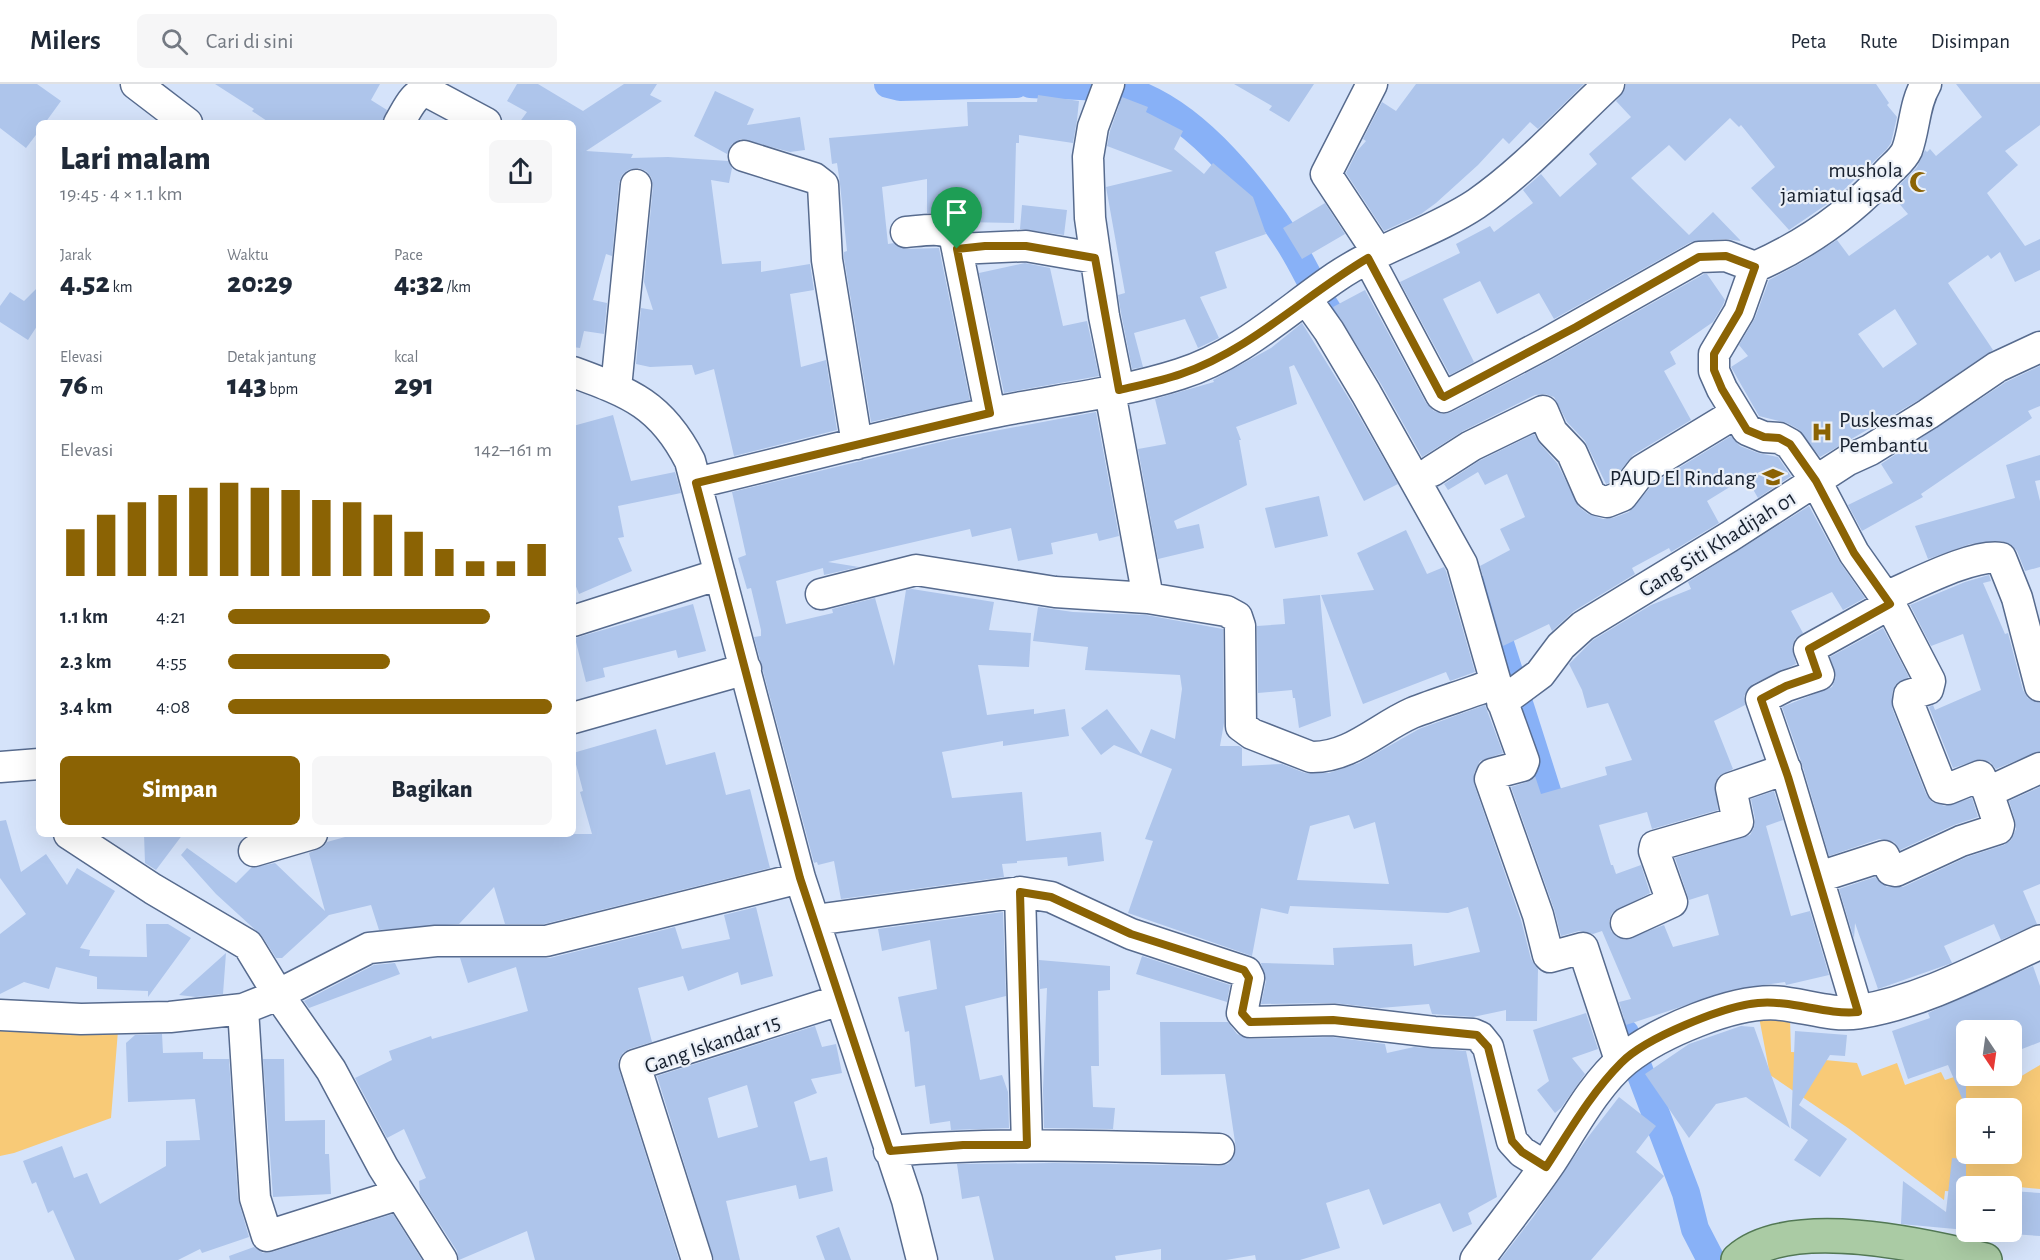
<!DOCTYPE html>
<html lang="id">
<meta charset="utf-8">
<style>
body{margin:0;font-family:"Alegreya Sans",sans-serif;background:#f6f6f7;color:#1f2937;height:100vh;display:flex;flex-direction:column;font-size:22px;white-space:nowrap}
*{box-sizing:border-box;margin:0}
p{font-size:20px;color:#747a83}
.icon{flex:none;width:33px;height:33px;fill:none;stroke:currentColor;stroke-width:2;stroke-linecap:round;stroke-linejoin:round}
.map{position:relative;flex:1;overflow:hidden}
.side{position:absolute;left:36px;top:36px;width:540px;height:717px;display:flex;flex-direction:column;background:#fff;border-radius:9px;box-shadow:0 6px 24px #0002}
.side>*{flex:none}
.needle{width:39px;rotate:167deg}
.tools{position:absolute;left:1956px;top:936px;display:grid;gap:12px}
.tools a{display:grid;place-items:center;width:66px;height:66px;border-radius:9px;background:#fff;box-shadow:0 6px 24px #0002;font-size:30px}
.pin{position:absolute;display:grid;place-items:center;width:51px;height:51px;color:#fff;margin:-62px -26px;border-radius:50% 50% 50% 0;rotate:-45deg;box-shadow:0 0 6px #0007}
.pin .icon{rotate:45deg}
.round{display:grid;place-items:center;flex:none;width:63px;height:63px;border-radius:9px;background:#f6f6f7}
.headline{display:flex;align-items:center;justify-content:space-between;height:102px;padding:0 24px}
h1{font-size:33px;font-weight:800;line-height:45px}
.figures{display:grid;grid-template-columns:repeat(3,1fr);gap:9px;height:102px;padding:6px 24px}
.figures div{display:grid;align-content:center}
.figures b{font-size:30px;font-weight:800}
.figures small{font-size:16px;font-weight:400}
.figures p{font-size:16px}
.chart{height:168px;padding:12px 24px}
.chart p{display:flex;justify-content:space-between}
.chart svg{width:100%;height:108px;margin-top:6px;stroke:#8b6304;stroke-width:6}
.action{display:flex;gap:12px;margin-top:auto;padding:12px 24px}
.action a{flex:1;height:69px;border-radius:9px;background:#8b6304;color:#fff;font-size:24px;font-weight:800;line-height:69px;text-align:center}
.action a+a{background:#f6f6f7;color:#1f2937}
ul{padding:0 24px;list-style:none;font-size:20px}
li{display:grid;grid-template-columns:96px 72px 1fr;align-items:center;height:45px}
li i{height:15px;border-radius:8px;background:#8b6304}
header{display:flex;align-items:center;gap:36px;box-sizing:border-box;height:84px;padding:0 30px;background:#fff;border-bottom:2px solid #e0e1e3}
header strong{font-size:28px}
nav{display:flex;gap:33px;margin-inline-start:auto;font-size:21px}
.search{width:420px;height:54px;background:#f6f6f7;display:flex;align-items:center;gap:15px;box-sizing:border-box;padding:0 21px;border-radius:9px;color:#747a83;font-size:22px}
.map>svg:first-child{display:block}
.green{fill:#f8ca77;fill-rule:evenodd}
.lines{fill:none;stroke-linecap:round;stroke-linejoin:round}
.canal{stroke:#88b1f7;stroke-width:28}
.building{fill:#aec5eb;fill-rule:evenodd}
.minor-casing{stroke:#576b8e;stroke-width:33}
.tertiary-casing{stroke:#576b8e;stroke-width:36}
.primary-casing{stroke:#527854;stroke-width:36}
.minor{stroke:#fff;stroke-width:30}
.tertiary{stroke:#fff;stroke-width:33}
.primary{stroke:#aacba4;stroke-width:33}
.route-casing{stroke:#fff;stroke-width:12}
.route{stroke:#8b6304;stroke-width:8}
.labels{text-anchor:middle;stroke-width:4.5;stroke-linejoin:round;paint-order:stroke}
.poi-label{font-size:22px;fill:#17202e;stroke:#eaeff7;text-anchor:end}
.street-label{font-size:22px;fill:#17202e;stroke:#eaeff7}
</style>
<header>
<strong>Milers</strong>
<div class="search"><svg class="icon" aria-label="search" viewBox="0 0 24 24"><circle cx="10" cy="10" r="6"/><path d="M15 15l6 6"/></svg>Cari di sini</div>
<nav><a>Peta</a><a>Rute</a><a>Disimpan</a></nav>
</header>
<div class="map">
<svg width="2040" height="1176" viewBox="0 0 2040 1176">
<rect width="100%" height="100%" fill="#d5e3fa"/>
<path class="green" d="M0,931L119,934L111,1034L14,1069L0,1072Z
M1759,933L1790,935L1791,968L1813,969L1814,975L1857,979L1862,992L1897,979L1905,1001L1941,988L1945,996L1966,989V992H2006L2010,999L2040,981V1105L2019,1103V1094L1985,1092L1984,1099L1960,1098L1959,1108L1945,1107L1944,1116L1848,1044L1770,991ZM1966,1024H2012V1070H1966Z"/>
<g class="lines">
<path class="canal" d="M888,0L900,3L1016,0
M1030,0C1064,2 1106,0 1139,11C1201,36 1255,105 1290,160C1304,182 1314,206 1328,227
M1483,506L1559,745
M1625,949L1686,1109L1695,1145L1711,1176"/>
</g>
<path class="building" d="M0,0H37L61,17L45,39H39V47L26,64L0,44Z
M215,0H380L371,16L387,26L382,39H270L252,27L254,25Z
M517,0H538L583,27L624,0H657L650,11L662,17L586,67L633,70L631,74L668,73L728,77L732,84L729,99L711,96L722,180L761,177V188L810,180L814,206L790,210L801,283L826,276L837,346L734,372L714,285L695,291L692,281L650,283L636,280L641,224L653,226L644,198L653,102L651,93L646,87L638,84L628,86L622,91L619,99L612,172L606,170L593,216L607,219L604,250L584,247L580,264L573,263V39H519L527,28L507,17Z
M1234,0H1314L1289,38L1269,26L1272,22Z
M1416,0H1584L1538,45L1530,38L1509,60L1503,54L1478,81L1436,119L1421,130L1384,147L1346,89L1357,67L1366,57L1363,55L1382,18L1396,27Z
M1626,0H1876L1889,19L1887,21L1897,33L1891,59L1886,66L1833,116L1789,146L1751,104L1775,83L1741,41L1739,43L1730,34L1685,77L1669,61L1631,94L1689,151L1713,128L1741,157L1725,155L1691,158L1554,235L1539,209L1497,230L1480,197L1443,215L1474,278L1450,291L1400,198L1460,169L1456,160L1490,142L1494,148L1533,119L1523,106L1541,90L1560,113L1597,80L1589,70L1631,33L1616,17L1625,5Z
M1956,0H2040V41L2005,67L2018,81L1987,109L2025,162L2040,155V186L2015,198L2000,168L1991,175L1988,171L1948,199L1993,266L1919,316L1820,373L1798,345L1787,339L1759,332L1731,283L1748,272L1739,261L1755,234L1769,196L1801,179L1837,156L1849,172L1908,130L1891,110L1917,83L1925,66L1927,68L1930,65L1936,72L1982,33ZM1895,225L1917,260L1883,284L1858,250Z
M715,7L754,25L747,41L800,33L805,66L790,68L741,55L732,60L727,70L694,52Z
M1038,11L1079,17L1077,36L1073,59L1019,51V59H1016L1014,139L963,138L950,131L927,129V95L882,103L888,160L894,159L907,165L939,164L970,316L871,338L844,174V168L847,167L840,100L837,79L832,80L829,54L968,42L967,18H1037Z
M1122,13L1148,23L1146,28L1183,47L1174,65L1204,90L1213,79L1253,113L1266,150L1215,168L1227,204L1200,213L1219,254L1198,264L1185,235L1134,249L1143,283L1132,285L1121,229L1118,211L1125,209L1106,103L1173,87L1107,62L1110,47Z
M1325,119L1345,150L1302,175L1283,144Z
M1022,121L1067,126L1064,151L1020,145Z
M1025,179L1050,184L1063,242L1087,237L1099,292L1004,309L979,189Z
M1704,190H1707L1725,216L1723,221L1713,238L1670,268L1676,280L1664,287L1691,336L1633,371L1611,398L1606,400L1585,357L1567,338L1554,313L1545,310L1535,311L1463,347L1422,373L1381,300L1333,223L1365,206L1426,319L1434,327L1444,330L1452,328L1553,275Z
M39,202V239L28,256L0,238V222L10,208L24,217Z
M1302,239L1351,318L1398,400L1364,417L1294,281L1289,283L1297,320L1236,343L1241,356H1239L1247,401L1174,437L1177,445L1199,440L1204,464L1158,475L1138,365L1166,360L1155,315L1214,298L1213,296L1271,264Z
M2040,282V322L2028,327L2032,334L1921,410L1923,413L1862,447L1848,421L1893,399L1881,380L2006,298Z
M1096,328L1119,452L1099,457L1097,449L1051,459L1053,470L1018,477L1011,444L972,453L970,445L828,478L859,483L824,491L823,484L776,497L786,540L833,529L832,525L875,514L894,582L906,506L912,505L994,518L989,546L1031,549L1029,583L978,581L987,631L1034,625V630L1065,625L1069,652L1003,662V657L942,668L952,714L1022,708L1026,757L1101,748L1104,777L1068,782L1067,773L1017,777V779L1002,780L1004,793L841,815L834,777L818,781L817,778L814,779L754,553L761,552V546L751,504L747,505L738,474L746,471L732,408L957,354Z
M613,331L631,397L675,388L681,409L618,422L624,453L618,454L632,487L579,510L573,495V342Z
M1534,350L1540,360L1557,379L1579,423L1588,430L1603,435L1613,434L1629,428L1654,399L1731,352L1740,362L1758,369L1778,373L1791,392L1758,414L1746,393L1707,417L1719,439L1671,468L1669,464L1632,484L1635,490L1574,527L1552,547L1549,540L1503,562L1480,482L1510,466L1500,445L1525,433L1507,390L1485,401L1478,388L1448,406L1444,400L1479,377Z
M2040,371V396L2035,397L2040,417V483L2025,487L2017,467L2010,460L2001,457L1970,460L1928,475L1915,442L2015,414L2006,381Z
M1319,412L1328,452L1275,464L1265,424Z
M1809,422L1839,477L1865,514L1843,526L1832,508L1791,527L1803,549L1795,555L1792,563L1796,580L1753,600L1744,612L1745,621L1714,637L1733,685L1719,692L1715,699L1718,726L1652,745L1647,728L1599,741L1611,781H1613L1616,790L1641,781L1650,809L1612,829L1609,837L1611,847L1617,853L1625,856L1664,841L1673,863L1719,851L1708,810L1689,816L1675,774L1750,751L1754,744L1755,735L1751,715L1774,707L1783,736L1766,742L1791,832L1810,827L1829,891L1786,901L1785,898L1735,905L1626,941L1619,918L1631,915L1602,847L1593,850L1579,847L1561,852L1554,825L1511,703L1527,698L1535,692L1541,710L1607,691L1605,683L1632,676L1608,619L1587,624L1582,606L1569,580L1593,556L1651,521L1691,505L1688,498Z
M1406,446L1427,490L1444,483L1446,487L1475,588L1450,597L1446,588L1363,620L1321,511L1374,506L1357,469Z
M1989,491L1991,497L1983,499L2005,550L2008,549L2023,606L2028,614L2040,619V667L1996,685L1990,678L1981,675L1953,684L1929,623L1933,621L1935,626L1981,606L1963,550L1931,562L1910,521L1965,498Z
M1320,511L1331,632L1299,644L1295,614H1293L1292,606L1258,609L1257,542L1285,540L1283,515Z
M693,520L706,567L678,574L676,566L603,584L605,593L586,598L575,554Z
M1038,523L1073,528L1146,531L1223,545L1224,639L1220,662H1239L1242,664V682L1282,680L1305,689H1329L1359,679L1419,645L1485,621L1503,669L1480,677L1474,689V700L1521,836L1531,875L1538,885L1537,937H1506V926L1473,933L1432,930L1429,920L1380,924L1333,919L1261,920L1266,897L1261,879L1334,881L1333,864L1412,860L1414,882L1480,868L1468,823L1448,829L1290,822L1288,830L1261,824L1252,872L1128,829L1153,757L1145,755L1172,685L1114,661L1101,671L1081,644L1107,625L1141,670L1151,645L1175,655L1182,605L1180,591L1085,586L1088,563L1033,557ZM1349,731L1354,745L1375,738L1389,800L1297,796L1310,742Z
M1883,544L1909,593L1896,600L1892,609V624L1926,710L1932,718L1945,722L1972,714L1978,733L1954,741L1900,766L1894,758L1879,755L1829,772L1802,680L1782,623L1832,603L1836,593L1830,573Z
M656,645L666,681L715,668L726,711L750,705L770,784L544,840H505L494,803L459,840L379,846L371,821L329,831L282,874H276L262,852L216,810L181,771L187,764L236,799L251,784L275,779L325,827L309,769L324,762L327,758L356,750H592L580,708L583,707L573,669Z
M2040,703V800L2023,807L2037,840L2001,856L1994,840L1944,862L1952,879L1878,905L1855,839L1854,855L1839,805L1875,793L1887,803H1903L1967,773L2004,761L2011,756L2016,745L2015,736L2009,717Z
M6,736L21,788L46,770L67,801L77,784L115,807L80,864L90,866L89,872L147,873L146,840H168L191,854L148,913V907L97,905V893L56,883L49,905L24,898L0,910V850L26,830L0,794V737Z
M144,750H183L156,786L145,779Z
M756,823L773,892L741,901L738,888L688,907L683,892L638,904L652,958L629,965L623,969L618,977L619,986L679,1176H535L527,1147L459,1176L457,1167L420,1110L419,1097L426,1094L404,1045L387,1054L355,994L392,976L389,967L431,952L432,955L528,927L516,883L468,899L460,874H550L675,843L682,865L730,855L724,831Z
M1003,828L1006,912L965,922L980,996L1002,991L1008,1008L1009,1044L951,1046L950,1037L930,1040L925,1001L915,1003L909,947L905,948L898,913L937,905L930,856L882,867L878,845Z
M226,869L223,910L196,913L179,911Z
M1142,872L1230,901L1227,918L1136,890Z
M1039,876L1110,882V906L1098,907L1099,982H1091L1093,1023L1115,1024L1113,1045L1044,1044L1043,1006L1047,904L1040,905Z
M395,879L400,890L309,924L304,917L374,881Z
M2033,882L2040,902V958L2012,969V946H1966V1024L1948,981L1908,995L1892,947L1930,934L1928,929Z
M1586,929L1598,965L1572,974L1585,990L1561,1024L1555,1029L1537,1006L1549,997L1533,946Z
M1160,938H1228L1237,950L1250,955L1332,953L1385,960L1387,969L1414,963L1466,967L1497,1113L1468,1129L1472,1140L1453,1148L1440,1119L1383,1141L1369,1105L1326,1119L1340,1164L1300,1176H1256L1255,1171L1226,1176H1161V1165L1115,1172L1116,1176H994L979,1112L962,1115L957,1080L1054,1079L1219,1082L1228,1080L1233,1074L1236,1065L1225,990L1161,991Z
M815,942L822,963L836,960L842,989L811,995L817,1009L794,1018L810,1077L827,1073L833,1107L799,1115L796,1101L726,1117L740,1176H714L657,992ZM747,1001L758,1043L718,1054L708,1014Z
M1741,942L1754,943L1790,1044L1746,1013L1716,1020L1689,1054L1645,990L1689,960Z
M1795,947L1847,951L1845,972L1830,971L1799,1021L1847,1055L1820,1093L1794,1076L1808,1056L1791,1044Z
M162,950L163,969L203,968V975H229L238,1115L249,1153L202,1169L200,1165L178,1176H75L53,1126L48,1129L36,1098L32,1100L23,1077L62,1062L74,1094L87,1089L100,1120L166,1082V1057L200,1056L195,1015L128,1018L126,959L135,951Z
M263,975H284L285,1037L325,1036V1070H329L331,1110L273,1113Z
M1619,1013L1656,1042L1636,1068L1664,1092L1591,1176H1500L1534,1132L1585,1057Z
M1952,1074L1966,1075V1146L1901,1140L1903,1097L1946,1128Z
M2012,1107L2040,1109V1152L2012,1150Z
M393,1130L422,1176H230L229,1172L254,1163L263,1169L272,1168Z
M839,1143L851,1176H825L816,1152Z"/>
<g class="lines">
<defs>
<path id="minor" d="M136,0L187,39
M1109,0L1093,43L1088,73L1090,134L1104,232L1119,306
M1372,0L1326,90L1378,169
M399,39C406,28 414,7 428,8L486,39
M744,72L814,94L823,101L827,176L857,360
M906,148C921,147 947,141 955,155L990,329
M957,165L1026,162L1095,174
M1368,174L1441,311L1444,313L1545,260L1699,173L1726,172L1755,183
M1755,183L1739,228L1714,270V287L1722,305L1747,346L1764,353L1779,354L1790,360L1816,397L1854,469L1890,520L1930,597L1928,605L1909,611L1908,618L1942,704L1948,705L1980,692L1988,708
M1755,183C1805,161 1852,128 1889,87C1895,81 1903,75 1907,66C1915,44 1914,20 1926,0
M1307,216L1329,247L1366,309L1462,480L1496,599L1524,677L1522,682L1492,690L1490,695L1538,831L1548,871L1550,873L1583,864L1621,979
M573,288C630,309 661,320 690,377L800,794L907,1116L922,1176
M616,304L636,101
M1110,308L1148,514
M1432,387L1471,362L1543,327L1552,348L1572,369L1590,410L1598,416L1607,418L1622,412L1642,386L1736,329
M696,399C794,376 891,349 990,329C1053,316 1118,310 1180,290C1239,272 1286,227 1336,193C1380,163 1432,149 1476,120C1525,86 1566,40 1609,0
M821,510L916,486L1055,508L1148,514L1226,527L1237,533L1240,542L1241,642L1252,650L1311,673C1350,674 1378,644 1412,629C1440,618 1468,610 1496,599
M1885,513C1912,502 1973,469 2001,474L2017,514L2040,602
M573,537L720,490
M1502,618L1540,590L1561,562L1583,542L1729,453L1848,376L1870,366L1928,330L1997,283L2040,263
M573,634L746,585
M0,683L39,680
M69,750L153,805L248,861L278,910L331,986L383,1083L442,1176
M254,767L312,750
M1819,793L1884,772L1891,786L1896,787L1961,757L1998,745L1999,741L1988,708L2040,684
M1020,808L1027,1061
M815,836L1020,808L1051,813L1131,850L1246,888L1249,894L1242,929L1250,938L1333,936L1434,948L1473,950L1480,953L1488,963L1512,1057L1522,1068L1546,1083
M1626,839L1672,818L1654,767L1655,762L1738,738L1731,704L1786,685
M243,925L255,1114L267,1152L400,1110
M1858,928L1788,693L1761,615L1786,602L1819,591L1809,565L1890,520
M0,931L81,935L170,933L243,925L273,913L369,864L436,857H546L800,794
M889,1067C999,1058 1109,1062 1219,1065
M697,1176L635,981L840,916"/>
<path id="tertiary" d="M1477,1176C1501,1143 1527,1111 1550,1077C1571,1045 1595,999 1625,975C1659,948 1734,916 1777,919C1803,921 1832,932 1858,928C1922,918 1982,885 2040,858"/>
<path id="primary" d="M1738,1176C1789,1130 1924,1161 1985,1176"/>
</defs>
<use href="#minor" class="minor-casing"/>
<use href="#tertiary" class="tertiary-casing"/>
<use href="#primary" class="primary-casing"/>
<use href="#minor" class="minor"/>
<use href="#tertiary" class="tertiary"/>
<use href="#primary" class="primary"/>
</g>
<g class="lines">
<defs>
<path id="route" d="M985,162H1026L1095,174L1119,306C1140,301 1161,297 1181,290C1251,266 1305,211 1368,174L1441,311L1444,313L1576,243L1699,173L1726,172L1755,183L1739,228L1714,270V286L1722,305L1747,346L1764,353L1779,354L1790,360L1816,397L1854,469L1890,520L1809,565L1818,591L1786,602L1761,615L1788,693L1858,928C1825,931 1792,916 1758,919C1724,922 1645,954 1621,979C1591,1009 1569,1048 1546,1083L1522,1068L1512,1057L1488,963L1477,951L1333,936L1250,938L1242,929L1249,894L1244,886L1131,850L1051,813L1020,808L1027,1061H963L890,1067L800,794L696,399L990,329L957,165Z"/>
</defs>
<use href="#route" class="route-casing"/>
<use href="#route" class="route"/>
</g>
<defs>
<symbol id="mosque-bare" viewBox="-9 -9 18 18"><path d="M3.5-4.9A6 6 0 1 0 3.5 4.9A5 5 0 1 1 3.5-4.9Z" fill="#8b6304" stroke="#eaeff7" stroke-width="2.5" paint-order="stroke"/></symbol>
<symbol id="hospital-bare" viewBox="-9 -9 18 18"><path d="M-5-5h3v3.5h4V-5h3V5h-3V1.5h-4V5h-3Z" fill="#8b6304" stroke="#eaeff7" stroke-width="2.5" paint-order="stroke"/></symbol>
<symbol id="school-bare" viewBox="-9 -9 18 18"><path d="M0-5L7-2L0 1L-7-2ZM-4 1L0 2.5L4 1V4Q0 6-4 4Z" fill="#8b6304" stroke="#eaeff7" stroke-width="2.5" paint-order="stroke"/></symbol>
</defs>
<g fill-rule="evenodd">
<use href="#mosque-bare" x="1905" y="83" width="30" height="30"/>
<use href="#hospital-bare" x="1807" y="333" width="30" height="30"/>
<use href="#school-bare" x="1758" y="378" width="30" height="30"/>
</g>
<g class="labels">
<g class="poi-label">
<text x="1903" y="93">mushola<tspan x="1903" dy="25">jamiatul iqsad</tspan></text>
<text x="1839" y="343" text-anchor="start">Puskesmas<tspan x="1839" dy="25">Pembantu</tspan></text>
<text x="1756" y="401">PAUD El Rindang</text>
</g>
<g class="street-label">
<text transform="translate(1717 459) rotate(-32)" y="8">Gang Siti Khadijah 01</text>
<text transform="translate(712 959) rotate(-19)" y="8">Gang Iskandar 15</text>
</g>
</g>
</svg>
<div class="tools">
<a><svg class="needle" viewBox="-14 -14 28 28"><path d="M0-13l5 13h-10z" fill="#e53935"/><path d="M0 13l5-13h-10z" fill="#747a83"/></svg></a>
<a>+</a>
<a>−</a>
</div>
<div class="pin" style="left:957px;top:165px;background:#1e9e55"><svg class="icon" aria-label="arrive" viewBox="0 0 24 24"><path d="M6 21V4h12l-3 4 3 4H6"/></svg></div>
<section class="side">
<div class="headline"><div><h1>Lari malam</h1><p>19:45 · 4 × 1.1 km</p></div><a class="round"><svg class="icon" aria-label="share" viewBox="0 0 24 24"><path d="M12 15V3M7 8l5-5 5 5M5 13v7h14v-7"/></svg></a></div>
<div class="figures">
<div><p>Jarak</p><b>4.52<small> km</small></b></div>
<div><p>Waktu</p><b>20:29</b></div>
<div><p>Pace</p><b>4:32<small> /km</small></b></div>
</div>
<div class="figures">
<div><p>Elevasi</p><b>76<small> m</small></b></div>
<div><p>Detak jantung</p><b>143<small> bpm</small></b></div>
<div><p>kcal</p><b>291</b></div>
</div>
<div class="chart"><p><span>Elevasi</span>142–161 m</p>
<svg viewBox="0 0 160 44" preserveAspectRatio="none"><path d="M5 44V25M15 44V19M25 44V14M35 44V11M45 44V8M55 44V6M65 44V8M75 44V9M85 44V13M95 44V14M105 44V19M115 44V26M125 44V33M135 44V38M145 44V38M155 44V31"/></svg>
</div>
<ul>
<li><b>1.1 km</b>4:21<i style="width:81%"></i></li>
<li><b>2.3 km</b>4:55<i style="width:50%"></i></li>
<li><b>3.4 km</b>4:08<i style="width:100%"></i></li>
</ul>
<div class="action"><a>Simpan</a><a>Bagikan</a></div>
</section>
</div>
